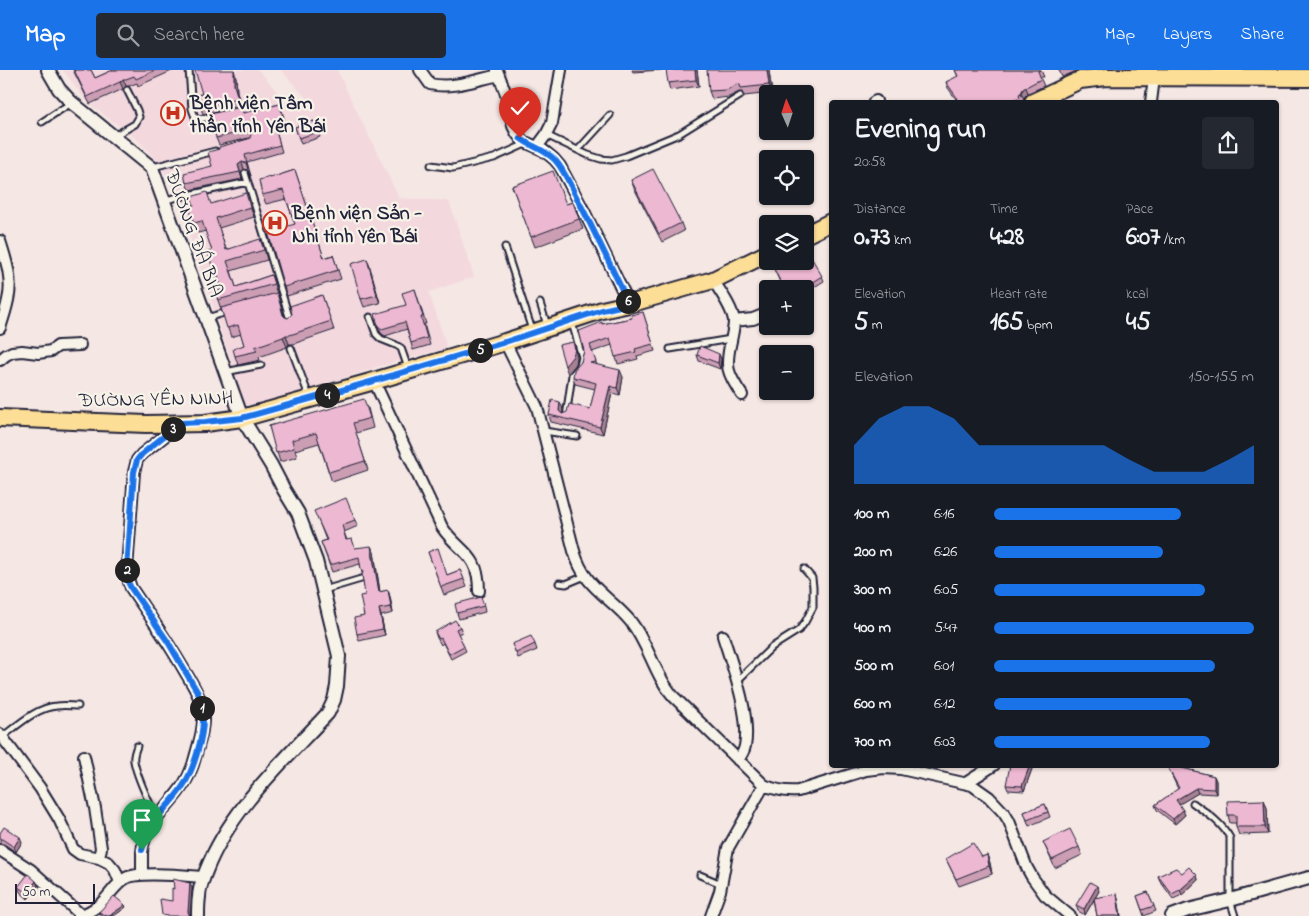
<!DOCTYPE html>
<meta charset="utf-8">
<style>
body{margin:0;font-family:"Indie Flower",sans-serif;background:#242831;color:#f1f3f6;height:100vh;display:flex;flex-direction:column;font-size:19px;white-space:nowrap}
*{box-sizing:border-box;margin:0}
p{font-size:16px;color:#9ea1a6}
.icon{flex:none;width:28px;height:28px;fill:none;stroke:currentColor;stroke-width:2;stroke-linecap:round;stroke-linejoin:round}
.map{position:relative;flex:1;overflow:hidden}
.panel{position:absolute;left:829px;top:30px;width:450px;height:668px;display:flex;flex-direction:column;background:#171b24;border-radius:5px;box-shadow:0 1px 4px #0004}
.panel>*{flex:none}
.needle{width:32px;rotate:357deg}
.tools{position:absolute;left:759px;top:15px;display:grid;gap:10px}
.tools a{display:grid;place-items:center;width:55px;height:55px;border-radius:5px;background:#171b24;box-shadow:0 1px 4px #0004;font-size:25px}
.scale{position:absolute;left:15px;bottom:12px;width:80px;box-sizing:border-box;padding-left:5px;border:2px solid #22223b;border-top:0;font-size:14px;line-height:18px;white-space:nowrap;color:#22223b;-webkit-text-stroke:4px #f7f3e8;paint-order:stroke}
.pin{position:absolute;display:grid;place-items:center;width:42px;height:42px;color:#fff;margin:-51px -21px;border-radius:50% 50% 50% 0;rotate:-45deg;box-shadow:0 0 5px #0007}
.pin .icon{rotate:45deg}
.km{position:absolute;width:25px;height:25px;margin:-12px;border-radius:50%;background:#222;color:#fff;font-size:14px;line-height:25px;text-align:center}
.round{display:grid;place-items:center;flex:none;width:52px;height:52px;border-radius:5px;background:#242831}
.headline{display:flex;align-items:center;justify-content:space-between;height:85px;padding:0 25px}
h1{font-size:28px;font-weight:800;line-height:38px}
.metrics{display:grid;grid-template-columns:repeat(3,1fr);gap:8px;height:85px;padding:5px 25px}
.metrics div{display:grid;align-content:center}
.metrics b{font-size:25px;font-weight:800}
.metrics small{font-size:14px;font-weight:400}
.metrics p{font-size:14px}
.chart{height:140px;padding:10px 25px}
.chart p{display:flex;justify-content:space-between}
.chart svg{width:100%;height:90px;margin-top:5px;fill:#1a73e8;opacity:.7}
ul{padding:0 25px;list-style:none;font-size:16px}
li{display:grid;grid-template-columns:80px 60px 1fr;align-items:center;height:38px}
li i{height:12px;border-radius:6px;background:#1a73e8}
header{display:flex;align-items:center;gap:30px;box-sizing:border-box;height:70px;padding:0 25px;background:#1a73e8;color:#fff}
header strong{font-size:24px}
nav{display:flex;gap:28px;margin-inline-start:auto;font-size:18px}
.search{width:350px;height:45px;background:#242831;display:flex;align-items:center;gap:12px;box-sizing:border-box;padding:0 18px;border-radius:5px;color:#9ea1a6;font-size:19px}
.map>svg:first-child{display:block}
.built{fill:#f3d9de}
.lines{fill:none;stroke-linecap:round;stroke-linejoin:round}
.service-casing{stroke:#22223b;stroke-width:9}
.minor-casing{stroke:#22223b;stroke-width:14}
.tertiary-casing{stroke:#22223b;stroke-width:16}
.primary-casing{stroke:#22223b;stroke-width:20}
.service{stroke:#f7f3e8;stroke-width:5}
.minor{stroke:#f7f3e8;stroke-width:10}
.tertiary{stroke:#f7f3e8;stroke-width:12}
.primary{stroke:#fdde96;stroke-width:16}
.wall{fill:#cc9eb4;stroke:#22223b}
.shaded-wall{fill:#a68192;stroke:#22223b}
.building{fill:#edb8d1;stroke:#22223b}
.route-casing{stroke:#fff;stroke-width:10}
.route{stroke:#1a73e8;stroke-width:6}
.labels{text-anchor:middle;stroke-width:4.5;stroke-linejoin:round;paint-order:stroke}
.poi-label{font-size:20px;font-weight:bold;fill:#22223b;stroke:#f7f3e8;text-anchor:start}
.street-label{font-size:20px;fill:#22223b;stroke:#f7f3e8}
</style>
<header>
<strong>Map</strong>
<div class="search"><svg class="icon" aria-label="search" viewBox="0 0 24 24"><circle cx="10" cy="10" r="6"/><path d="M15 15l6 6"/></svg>Search here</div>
<nav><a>Map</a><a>Layers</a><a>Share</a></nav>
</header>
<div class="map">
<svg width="1309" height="846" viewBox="0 0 1309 846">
<rect width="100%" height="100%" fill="#f5e7e3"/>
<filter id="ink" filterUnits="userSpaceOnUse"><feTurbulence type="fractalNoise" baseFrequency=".02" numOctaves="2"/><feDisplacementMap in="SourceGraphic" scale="10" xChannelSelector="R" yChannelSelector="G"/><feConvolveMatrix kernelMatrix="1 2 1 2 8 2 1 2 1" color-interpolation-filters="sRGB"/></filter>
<g filter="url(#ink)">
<path class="built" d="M63,0H259L285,32L307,29L281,0H337L399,128L449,131L474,207L429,222L447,278L377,297L261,337L245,334L172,113L152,86L140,72L90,34L82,26Z"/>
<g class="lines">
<defs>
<path id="service" d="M189,0L192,39L195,47L199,49L217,46
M42,52L71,33
M546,65L588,85L601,89L612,90L626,86L679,64L740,26
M114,66L135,54L139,47L137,40L127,20
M578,80L610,45
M431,95L453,98L494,88L528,73
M153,97L215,81
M245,103L291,253
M165,130L248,112
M505,177L532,260
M540,233L547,255
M370,247L376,264L381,269L396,275L401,278L408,298
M207,248L227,242
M291,278L309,326
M670,279L731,269
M225,302L261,295
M566,347L572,305L580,296L582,287L572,253
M544,361L577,366
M559,513L566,514L585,506
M324,520L361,509
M737,611L772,577L799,560L805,552L813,537V517L812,508L804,499
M2,667C18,655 37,637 57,636C64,635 71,636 78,636
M137,676C135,681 133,686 134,691C137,709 149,730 156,748
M1193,733C1207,743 1222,753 1230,768V830L1235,846
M700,805L721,814"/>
<path id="minor" d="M420,0L430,14C452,19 476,10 499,5
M497,0L506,24L513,56L517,64L523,71L543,80L554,89L560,96L584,141L629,234
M874,32L876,31
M1151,32L1154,8
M537,77L546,65L552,53L561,0
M0,171C6,190 13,210 8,230C6,240 3,249 0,258
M713,210C720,221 733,239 734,251C734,258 732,265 731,271C725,297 727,303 742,325
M734,251L753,249L768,243
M505,272L537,337L574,481C585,519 609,525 631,552C649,575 654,604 673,626L764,715C775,720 785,722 798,721L866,700L884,698L901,699L972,715L989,727L1004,743L1009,751L1027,798L1032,807L1045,825L1070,846
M0,290L6,285L12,282L22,281L38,283L51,281L58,276L80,275
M374,311L442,457C460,484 479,482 479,521
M723,566C732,595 751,646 745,676C744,681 741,686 738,690
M0,664L40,718L59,749L73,779L80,784L99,788L109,793L115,800L120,812
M84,686L95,738L101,778L99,788
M966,713L994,695
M0,780L31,800L81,845
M142,804C142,797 142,789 142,782C144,756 165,740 179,721C188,710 193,697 196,684C200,670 204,657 203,643C201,626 191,612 183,598C167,570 149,545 131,518L129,512L127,499L134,402L137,390L142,384L180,354
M78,846C85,844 93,840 99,835C109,827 115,814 126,808C138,801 188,806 204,807
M711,846L720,821L728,778L764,715"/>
<path id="tertiary" d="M48,0L59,19L71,32L152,98L242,348L271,395L284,420L298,443L316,491L339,586L337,616L334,630L328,643C284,691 230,739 206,801C203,809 199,818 199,827C198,833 198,840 198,846
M1172,846L1188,840L1230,830L1309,808"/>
<path id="primary" d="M1033,32L1080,10L1106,7L1309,8
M805,165L831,152
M0,348L146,354L205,353L242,348L374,311L505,272L602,240L629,234L713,210L768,183"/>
</defs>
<use href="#service" class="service-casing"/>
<use href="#minor" class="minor-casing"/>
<use href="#tertiary" class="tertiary-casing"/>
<use href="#primary" class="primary-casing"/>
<use href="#service" class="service"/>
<use href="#minor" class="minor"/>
<use href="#tertiary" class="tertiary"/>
<use href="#primary" class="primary"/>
</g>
<path class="wall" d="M73,0H91L95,8L113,0H174L138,16L137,13L129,16H126L123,19L90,34Z
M632,0H661L633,2Z
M697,0L699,16L670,20L668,13Z
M955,0H1041L1044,7H1040L1044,16L1028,23L1025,26L1024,29L1022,30V32H958L948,18L946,12L958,7Z
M1059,0H1079L1062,7Z
M769,1L772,23L744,26L742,22H739L729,27L712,29L709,21Z
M236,7L237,22L241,36L203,44L196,25L202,24Z
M280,34L286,55L275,58L282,82L247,92L251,106L248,100L244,99L241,103L242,109L189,120L186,113L212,96L219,79L249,68L219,75L216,68L243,43Z
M314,51L320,67L301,74L295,57Z
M295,100L324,188L333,185L341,209L287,226L284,217L295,154L286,129L266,134L262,125L270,108Z
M631,110L681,153L684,161L662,172L634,118Z
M512,116L566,134L573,132L583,159L535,177Z
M249,133L254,147L219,158L226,179L264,178L267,190L231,201L236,217L271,205L284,246L288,248L322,225L334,260L293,274H289L287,277L259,287L260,290L238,295L235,286L244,275L241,264L231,267L215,222L222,220L218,205L216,206L208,182L212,181L206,161L198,163L194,153L212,134Z
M367,189L380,233L364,237L361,229Z
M774,199L822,206L824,211L811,219L809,216L805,219H783Z
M415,219L426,254H424L430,275L413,280L407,259L385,266L381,263L378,256L406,235Z
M643,242L655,281L637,286L638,289L618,294L612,275L592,282L597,295L623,307L620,325L612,323L603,364L551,352L549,345L563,339L562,344L590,339L595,319L575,314L573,307L581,292L584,281L602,254L632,248Z
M697,285L721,289L720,299L699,291Z
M368,338L373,358L356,363L368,400L332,412L319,373L295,380L297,387L280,392L269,356Z
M317,447L355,450L358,456L344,462L347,470L355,478L374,482L380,522L388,520L390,527L393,543L381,546L385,565L359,571L357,564L364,546L365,525L362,503L360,494L332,502L321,472L326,470Z
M428,482L447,505L460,500L467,517L444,525Z
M483,532L485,542L459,549L457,543Z
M460,557L462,562L458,564L466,581L451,589L443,573L441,575L437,568L435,562Z
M512,574H535L537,580L518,588Z
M1033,696L1024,721L1008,720L1006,715Z
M1168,698H1182L1214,706L1216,711V724L1198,723L1179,734L1185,745L1175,754L1157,740L1155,735L1178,719Z
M1264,730L1267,738L1268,764L1239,765L1236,757V753H1230L1228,745Z
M1045,734L1050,747L1029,756L1024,742Z
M0,763L22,772L16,782L4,774H0Z
M1043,772L1079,777L1082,785L1055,798Z
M987,785L990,793L992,804L959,816L946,789L982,787Z
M1182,803L1197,805L1198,810L1182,825L1173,829L1160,811L1158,806Z
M36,811L38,816L28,829L20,822L18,817Z
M1099,821L1095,828L1118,829L1121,846H1097L1094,830L1085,845L1078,841L1076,835Z
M1148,822L1156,841L1144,846L1137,826Z
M126,837L114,846H103L100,844L99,842Z"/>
<path class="shaded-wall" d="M234,0L236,7L237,22L241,36L234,15Z
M695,0H697L699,16L696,10Z
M767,0H769V1L772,23L769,15Z
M123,9L126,16L123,19L120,12Z
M1026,17L1028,23L1025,26L1024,29L1021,23L1023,19Z
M242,92L244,99L241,103L242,109L238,95Z
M367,189L370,197L380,233L377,225Z
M286,265L289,274L287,277L283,267Z
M573,272L577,287L576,294L568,304L565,296Z
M719,284L721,289L720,299L718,293Z
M620,300L623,307L620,325L617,318Z
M610,316L612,323L603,364L600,357Z
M560,332L563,339L562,348L559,341Z
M371,476L374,482L381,529L379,522Z
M388,520L390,527L393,543L391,537Z
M379,539L381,546L385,565L383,559Z
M1030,695H1033V696L1024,721L1022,716Z
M1214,706L1216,711V724L1214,719Z
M1196,718L1198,723L1178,735L1176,730Z
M1264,730L1267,738L1268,764L1265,757Z
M1183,740L1185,745L1175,754L1173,749Z
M20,767L22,772L16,782L14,777Z
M987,785L990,793L992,804L989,796Z
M1197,805L1198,810L1182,825L1180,820Z
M36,811L38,816L28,829L27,823Z
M190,813L192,818L190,846L188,842V834Z
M1097,816L1099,821L1085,845L1084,839Z
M1117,824L1118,829L1121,846H1120Z
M125,835L126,837L114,846H109Z"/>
<path class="building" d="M74,0H91L95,8L113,0H156L136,9L134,6L126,9H123L120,12L87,27Z
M195,0H234V15L238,28L200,37L196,25L202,24Z
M666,0H695L696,10L668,13Z
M707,0H767L769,15L741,18L740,15L737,14L727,20L709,21Z
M955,0H1041L1038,1L1041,9L1026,17L1023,19L1021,23L1019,24L1020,27L1007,32H960L946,12L958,6Z
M280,34L283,48L273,51L280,75L245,85L248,99L246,93L242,92L238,95L240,102L186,113L184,103L212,96L208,82L219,79V77L248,69L250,68L251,64L249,62L246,61L216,68L210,44L241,37L243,43Z
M314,51L318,62L299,68L295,57Z
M653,99L681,153L659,164L631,110Z
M295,100L324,188L333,185L338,200L284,217L268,162L295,154L283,120L262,125L259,110L270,107V108Z
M553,101L566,134L573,132L579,149L531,167L512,116Z
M207,122L211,134L246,123L250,137L216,148L226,180L260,169L264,180L227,191L236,217L271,205L274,214L218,230L215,222L222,220L215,195L212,196L208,182L212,181L202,151L194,153L189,137L194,135L191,127Z
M807,180L822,206L809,214L807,211L793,219H784L774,199L787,191H805V181Z
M367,189L377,225L361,229L351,194Z
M415,219L423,247H421L427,268L411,273L405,252L382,259L378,256L375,244L406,235L402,223Z
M277,223L283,245L285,247L288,248L292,244L290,236L322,225L331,251L290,265H286L283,267L255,277L257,281L235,286L233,279L244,275L238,255L227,258L221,238Z
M643,242L653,274L635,279L636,282L615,287L610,268L590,275L596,292L590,293L620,300L617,318L610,316L600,357L549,345L552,330L560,332L559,341L562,344L567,342L569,334L590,339L596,313L573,307L574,300L581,292L584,281L579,261L602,252V254L632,248L631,245Z
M573,272L575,279L573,286L565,296L559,275Z
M700,276L719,284L718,293L697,285Z
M364,329L370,348L353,353L365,391L329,402L316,363L292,370L294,378L276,383L269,356Z
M346,428L355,450L342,455L346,470L352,469L355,478L371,476L379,522L388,520L391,537L379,539L383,559L357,564L354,548L364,546L360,526L365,525L362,505L363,502L361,499L359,487L330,495L321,472L327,470L314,441Z
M438,478L447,505L460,500L464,509L441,517L428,482Z
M481,527L484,536L457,543L455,534Z
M455,550L460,557L456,559L464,576L449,584L441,568L439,569L435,562Z
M531,566L535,574L516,583L512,574Z
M1010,695H1030L1022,716L1006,715Z
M1172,695H1181L1182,698L1214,706V719L1196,718L1176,730L1183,740L1173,749L1155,735L1179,718L1168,698Z
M1264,730L1265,757H1236V745H1228L1227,731Z
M1045,734L1048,742L1027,750L1024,742Z
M4,757L20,767L14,777L2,769H0V763Z
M1070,759L1079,777L1052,790L1043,772Z
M973,773L982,787L987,785L989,796L956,809L946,789Z
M1189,797L1197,805L1180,820L1172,824L1158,806L1176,798L1182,803Z
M28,804L36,811L27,823L18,817Z
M173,809L190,813L188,842L190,846H167L162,845L160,829L172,831V818L174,819Z
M1090,812L1097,816L1084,839L1076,835Z
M1148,822L1154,836L1142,840L1137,826Z
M1117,824L1120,846H1097L1094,828Z
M114,826L125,835L109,846H107L99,842Z"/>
</g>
<g class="lines" filter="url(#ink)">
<defs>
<path id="route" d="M142,780C149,749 164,743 181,719C193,703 204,666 203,646C203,638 200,630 198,623L168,572L131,518L128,512L127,499L134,402L137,390L142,384L180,353L205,352L242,348L374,311L505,272L602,240L629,234C612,199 596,164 578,130C571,117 565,101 555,90C543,78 531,77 520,68"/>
</defs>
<use href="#route" class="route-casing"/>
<use href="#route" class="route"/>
</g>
<defs>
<symbol id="hospital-ring" viewBox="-11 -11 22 22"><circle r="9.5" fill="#f7f3e8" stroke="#c8321e" stroke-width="1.5"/><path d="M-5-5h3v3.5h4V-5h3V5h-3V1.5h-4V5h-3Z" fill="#c8321e"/></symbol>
</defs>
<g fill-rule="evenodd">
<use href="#hospital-ring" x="159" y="29" width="28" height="28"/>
<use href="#hospital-ring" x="261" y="139" width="28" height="28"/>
</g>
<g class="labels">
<g class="poi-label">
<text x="190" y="39">Bệnh viện Tâm<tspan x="190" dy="23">thần tỉnh Yên Bái</tspan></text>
<text x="292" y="149">Bệnh viện Sản -<tspan x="292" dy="23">Nhi tỉnh Yên Bái</tspan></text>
</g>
<g class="street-label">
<text transform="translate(195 163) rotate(70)" y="7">ĐƯỜNG ĐÁ BIA</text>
<text transform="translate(156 328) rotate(-1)" y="7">ĐƯỜNG YÊN NINH</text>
</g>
</g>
</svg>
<div class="tools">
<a><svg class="needle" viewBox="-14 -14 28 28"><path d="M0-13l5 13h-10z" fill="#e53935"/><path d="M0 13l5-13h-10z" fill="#9ea1a6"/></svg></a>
<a><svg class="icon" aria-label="locate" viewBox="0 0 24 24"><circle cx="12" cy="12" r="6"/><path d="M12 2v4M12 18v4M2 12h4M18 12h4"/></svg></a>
<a><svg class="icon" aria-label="layers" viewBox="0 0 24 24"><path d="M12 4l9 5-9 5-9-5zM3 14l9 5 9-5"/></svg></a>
<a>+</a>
<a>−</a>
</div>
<div class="scale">50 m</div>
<div class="pin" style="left:142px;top:780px;background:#1e9e55"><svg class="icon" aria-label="arrive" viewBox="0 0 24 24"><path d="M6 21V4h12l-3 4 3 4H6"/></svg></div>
<div class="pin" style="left:520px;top:68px;background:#d93025"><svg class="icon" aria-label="check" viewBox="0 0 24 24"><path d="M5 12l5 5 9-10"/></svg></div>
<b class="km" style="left:202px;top:638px">1</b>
<b class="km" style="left:127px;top:500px">2</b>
<b class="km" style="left:173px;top:359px">3</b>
<b class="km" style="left:327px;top:325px">4</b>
<b class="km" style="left:480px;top:280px">5</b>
<b class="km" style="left:628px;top:231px">6</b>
<section class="panel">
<div class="headline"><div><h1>Evening run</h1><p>20:58</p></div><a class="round"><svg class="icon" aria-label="share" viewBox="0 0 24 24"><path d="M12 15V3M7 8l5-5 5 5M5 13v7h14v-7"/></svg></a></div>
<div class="metrics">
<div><p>Distance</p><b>0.73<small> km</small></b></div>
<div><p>Time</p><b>4:28</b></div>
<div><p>Pace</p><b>6:07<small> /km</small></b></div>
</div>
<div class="metrics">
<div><p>Elevation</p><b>5<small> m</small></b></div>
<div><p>Heart rate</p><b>165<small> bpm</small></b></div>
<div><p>kcal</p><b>45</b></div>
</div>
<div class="chart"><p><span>Elevation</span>150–155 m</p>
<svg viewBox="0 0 160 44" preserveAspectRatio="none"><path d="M0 44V25L10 12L20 6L30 6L40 12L50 25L60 25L70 25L80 25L90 25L100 25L110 32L120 38L130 38L140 38L150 32L160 25V44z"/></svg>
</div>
<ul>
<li><b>100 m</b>6:16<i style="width:72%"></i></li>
<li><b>200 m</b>6:26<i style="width:65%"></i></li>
<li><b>300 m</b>6:05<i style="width:81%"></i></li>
<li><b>400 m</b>5:47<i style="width:100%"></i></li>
<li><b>500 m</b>6:01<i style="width:85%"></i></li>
<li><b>600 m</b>6:12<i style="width:76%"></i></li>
<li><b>700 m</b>6:03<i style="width:83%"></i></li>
</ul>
</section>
</div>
